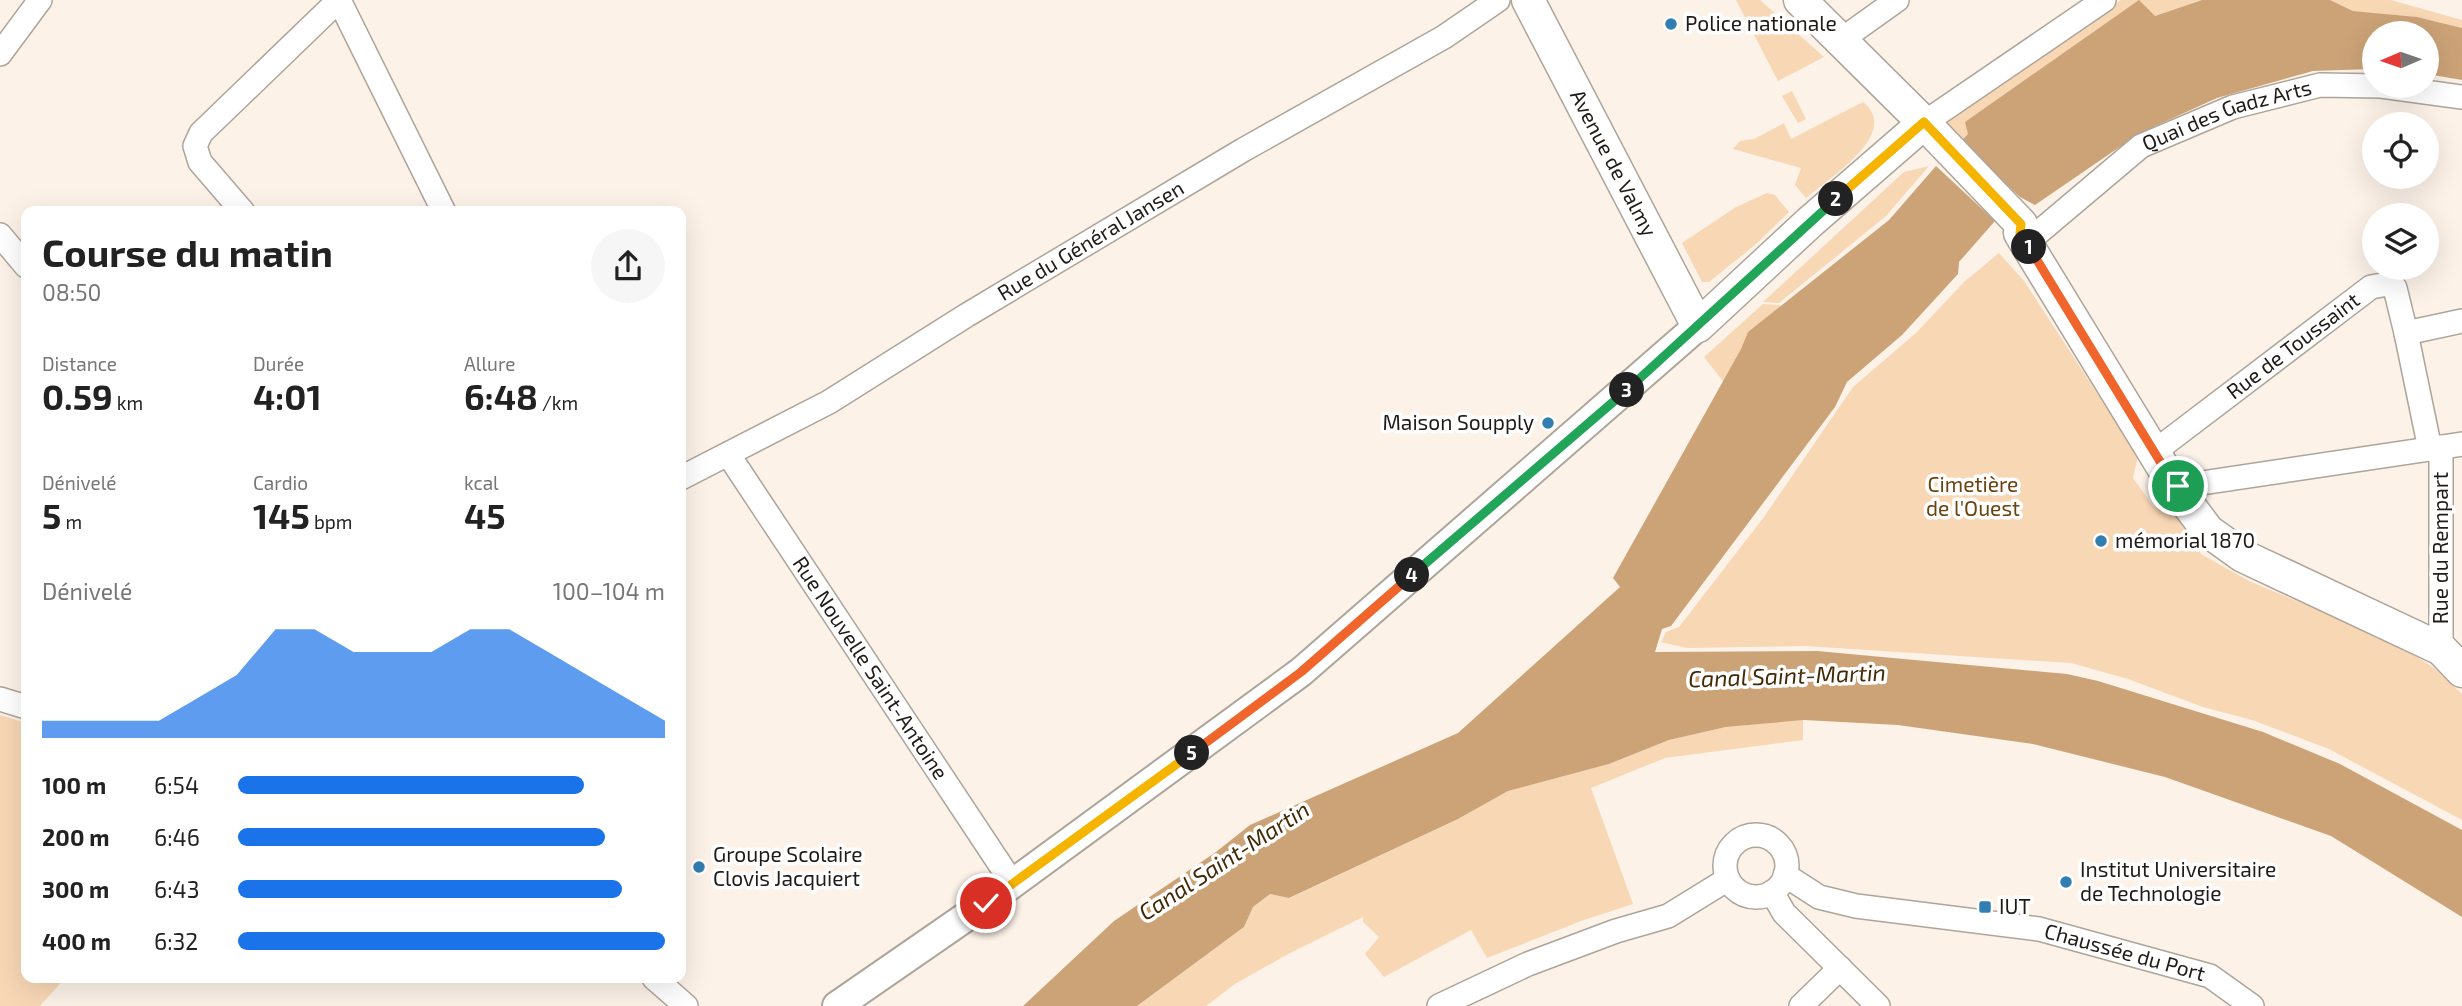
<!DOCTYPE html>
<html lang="fr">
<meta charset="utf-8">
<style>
body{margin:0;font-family:"Exo 2",sans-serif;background:#f6f6f6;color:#222;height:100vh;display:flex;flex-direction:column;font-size:26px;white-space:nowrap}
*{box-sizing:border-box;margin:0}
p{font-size:23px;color:#767676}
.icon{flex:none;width:38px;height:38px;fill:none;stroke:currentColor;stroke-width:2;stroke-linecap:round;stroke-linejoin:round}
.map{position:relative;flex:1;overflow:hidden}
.panel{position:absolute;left:21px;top:206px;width:665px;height:777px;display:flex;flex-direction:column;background:#fff;border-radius:14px;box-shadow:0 7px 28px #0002}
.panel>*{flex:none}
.needle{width:46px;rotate:268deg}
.tools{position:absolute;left:2362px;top:21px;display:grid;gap:14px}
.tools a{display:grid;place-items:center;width:77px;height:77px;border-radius:50%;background:#fff;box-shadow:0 7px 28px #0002;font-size:35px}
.pin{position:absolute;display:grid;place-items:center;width:60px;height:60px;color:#fff;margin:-30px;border:4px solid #fff;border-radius:50%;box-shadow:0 2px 7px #0007}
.km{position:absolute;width:35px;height:35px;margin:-18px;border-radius:50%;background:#222;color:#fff;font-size:19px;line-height:35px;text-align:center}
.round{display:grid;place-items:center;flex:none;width:74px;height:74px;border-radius:37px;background:#f6f6f6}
.headline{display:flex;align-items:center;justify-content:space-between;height:119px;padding:0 21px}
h1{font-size:38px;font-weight:700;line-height:52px}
.figures{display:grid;grid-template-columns:repeat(3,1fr);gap:10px;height:119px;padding:7px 21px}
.figures div{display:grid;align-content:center}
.figures b{font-size:35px;font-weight:700}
.figures small{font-size:19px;font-weight:400}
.figures p{font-size:19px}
.chart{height:196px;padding:14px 21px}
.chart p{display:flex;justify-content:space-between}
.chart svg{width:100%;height:126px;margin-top:7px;fill:#1a73e8;opacity:.7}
ul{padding:0 21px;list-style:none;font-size:23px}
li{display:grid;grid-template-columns:112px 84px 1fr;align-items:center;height:52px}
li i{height:18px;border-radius:9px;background:#1a73e8}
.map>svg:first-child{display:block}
.green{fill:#f8d7b5}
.water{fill:#cca377}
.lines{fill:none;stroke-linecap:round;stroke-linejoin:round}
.minor-casing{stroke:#ada49a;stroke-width:26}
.tertiary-casing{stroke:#ada49a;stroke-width:32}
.secondary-casing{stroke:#ada49a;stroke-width:35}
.minor{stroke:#fff;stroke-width:23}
.tertiary{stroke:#fff;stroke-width:28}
.secondary{stroke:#fff;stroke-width:32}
.split-1-casing{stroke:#fff;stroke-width:14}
.split-2-casing{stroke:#fff;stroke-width:14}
.split-3-casing{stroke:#fff;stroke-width:14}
.split-4-casing{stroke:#fff;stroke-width:14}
.split-5-casing{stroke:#fff;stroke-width:14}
.split-6-casing{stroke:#fff;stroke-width:14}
.split-1{stroke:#f0652b;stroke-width:9}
.split-2{stroke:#f5b400;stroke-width:9}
.split-3{stroke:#22a559;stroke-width:9}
.split-4{stroke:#22a559;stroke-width:9}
.split-5{stroke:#f0652b;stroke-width:9}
.split-6{stroke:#f5b400;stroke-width:9}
.poi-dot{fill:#337eb1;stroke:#fff;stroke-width:2.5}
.labels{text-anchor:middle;stroke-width:7;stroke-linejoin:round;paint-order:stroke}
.poi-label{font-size:21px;fill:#1f1b18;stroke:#fff;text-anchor:start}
.street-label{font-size:21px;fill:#1f1b18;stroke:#fff}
.park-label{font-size:21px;fill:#6c430e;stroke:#fff}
.water-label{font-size:23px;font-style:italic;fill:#442904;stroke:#fff}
</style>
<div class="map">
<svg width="2462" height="1006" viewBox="0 0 2462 1006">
<rect width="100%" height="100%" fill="#fcf2e8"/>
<path class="green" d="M1736,0H1760L1824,57L1778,81Z
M2121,0H2202L2155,16L1968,134L1961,141L1946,124L2035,58Z
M2330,0H2391L2462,20V28L2416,17L2353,11Z
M1792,91L1806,119L1798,123L1782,96Z
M1863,102C1902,133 1829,178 1806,198L1795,185L1801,168L1733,149L1740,141L1754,139L1784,123L1791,139Z
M1929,166L1886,216L1779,303L1763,302L1904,172Z
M1767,193L1775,195L1789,212L1756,244L1709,282H1702L1682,243L1736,207Z
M1999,253L2024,281L2138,456L2133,478L2154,507L2173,511L2201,554L2249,581L2392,641L2434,668L2462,694V820L2329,749L2252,720L2203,707L2128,679L2071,663L1805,646L1687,648L1661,642L1666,632L1679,627L1764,517L1853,387L1917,332L1964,282Z
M1763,304L1778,305L1808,315L1730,390L1704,357Z
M0,715L26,723V978H65L40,1006H0Z
M1803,720V740L1665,758L1591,788L1633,904L1581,921L1487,958L1471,930L1384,977L1365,954L1379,937L1363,922V917L1288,954L1235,984L1206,1006H1137L1244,927L1253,907L1270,894L1290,898L1458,819L1508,791L1609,764L1669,740L1726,727Z"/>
<path class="water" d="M2139,0L2155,16L2202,0H2330L2353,11L2417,17L2462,28V80L2427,74V33H2375V67L2371,69L2313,71L2217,98L2140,133L2035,205L2020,197L1961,141L1968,134L1965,122Z
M1936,166L1995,221L1959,262L1958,274L1902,335L1847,382L1835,407L1671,626L1662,629L1655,652L1817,651L2067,674L2098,681L2263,732L2340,764L2462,830V917L2331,836L2165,777L2033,744L1898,725L1804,720L1726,727L1669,740L1609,764L1508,791L1458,819L1289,898L1270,894L1253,907L1244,927L1137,1006H1023L1114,921L1216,852L1250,825L1458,733L1620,587L1613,578L1741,349L1748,332L1889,220Z"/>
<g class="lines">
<defs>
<g id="minor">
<path d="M339,0L444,212"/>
<path d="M1841,40L1897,0"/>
<path d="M0,54L40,0"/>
<path d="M1924,123L2104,0"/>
<path d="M243,212L200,162L195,146L201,133L339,0"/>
<path d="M0,235L26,266"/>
<path id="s1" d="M2026,243L2141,146L2233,107L2320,85L2381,86L2462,97"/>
<path d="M2406,333L2430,449"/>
<path id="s2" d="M2154,452L2371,287L2388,284L2395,288L2406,333L2462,321"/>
<path id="s3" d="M728,454L1013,884"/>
<path id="s4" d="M681,478L829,402L967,315L1243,150L1444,37L1498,0"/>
<path d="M2175,487L2462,444"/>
<path d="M2441,649V447"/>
<path d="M0,699L26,707"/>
<circle cx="1756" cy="866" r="31"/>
<path id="s5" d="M1785,875L1819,897L1856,906L2039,929L2210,976L2252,1006"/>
<path d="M1772,892L1784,913L1878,1006"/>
<path d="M654,978L686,1006"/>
<path d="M1439,1006L1528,964L1616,931L1668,916L1728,879"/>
<path d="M1801,1006L1840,968"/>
</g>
<path id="tertiary" d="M837,1006L986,903L1301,672L1698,326"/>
<g id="secondary">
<path id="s6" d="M1528,0L1698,326L1810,222L1924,123"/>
<path d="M1800,0L1924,123L2021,224L2020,233L2026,243L2175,487L2208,531L2243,556L2441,649L2462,671"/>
</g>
</defs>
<use href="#minor" class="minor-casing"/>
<use href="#tertiary" class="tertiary-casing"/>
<use href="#secondary" class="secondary-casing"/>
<use href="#minor" class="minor"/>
<use href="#tertiary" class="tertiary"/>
<use href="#secondary" class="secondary"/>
</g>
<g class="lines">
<defs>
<path id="split-1" d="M2029,247L2175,486H2178"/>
<path id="split-2" d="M1836,199L1924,122L2021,224L2020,233L2029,247"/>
<path id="split-3" d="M1627,390L1836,199"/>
<path id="split-4" d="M1412,575L1627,390"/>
<path id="split-5" d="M1192,753L1301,672L1412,575"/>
<path id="split-6" d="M986,903L1192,753"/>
</defs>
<use href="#split-1" class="split-1-casing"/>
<use href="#split-2" class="split-2-casing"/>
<use href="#split-3" class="split-3-casing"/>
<use href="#split-4" class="split-4-casing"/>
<use href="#split-5" class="split-5-casing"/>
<use href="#split-6" class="split-6-casing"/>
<use href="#split-1" class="split-1"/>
<use href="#split-2" class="split-2"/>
<use href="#split-3" class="split-3"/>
<use href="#split-4" class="split-4"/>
<use href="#split-5" class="split-5"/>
<use href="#split-6" class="split-6"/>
</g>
<g class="poi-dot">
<circle cx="1671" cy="24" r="7"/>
<circle cx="1548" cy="423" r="7"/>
<circle cx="2101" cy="541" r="7"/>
<circle cx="699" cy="867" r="7"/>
<circle cx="2066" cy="882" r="7"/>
<rect x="1978" y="900" width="14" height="14" rx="3.5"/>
</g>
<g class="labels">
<g class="poi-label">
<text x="1685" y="31">Police nationale</text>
<text x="1534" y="430" text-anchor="end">Maison Soupply</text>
<text x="2115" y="548">mémorial 1870</text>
<text x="713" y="862">Groupe Scolaire<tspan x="713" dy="24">Clovis Jacquiert</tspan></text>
<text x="2080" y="877">Institut Universitaire<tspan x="2080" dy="24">de Technologie</tspan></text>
<text x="1999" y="914">IUT</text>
</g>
<g class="street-label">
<text dy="7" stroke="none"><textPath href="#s1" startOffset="242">Quai des Gadz Arts</textPath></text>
<text dy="7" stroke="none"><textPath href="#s6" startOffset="184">Avenue de Valmy</textPath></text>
<text dy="7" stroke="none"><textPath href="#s4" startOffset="474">Rue du Général Jansen</textPath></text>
<text dy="7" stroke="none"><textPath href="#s2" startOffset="175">Rue de Toussaint</textPath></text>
<text transform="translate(2441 548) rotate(-90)" y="7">Rue du Rempart</text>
<text dy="7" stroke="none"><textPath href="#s3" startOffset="257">Rue Nouvelle Saint-Antoine</textPath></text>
<text dy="7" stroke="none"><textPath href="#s5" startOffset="352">Chaussée du Port</textPath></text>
</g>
<g class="park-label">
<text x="1973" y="492">Cimetière<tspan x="1973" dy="24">de l'Ouest</tspan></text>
</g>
<g class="water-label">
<text transform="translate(1787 676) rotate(-2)" y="8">Canal Saint-Martin</text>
<text transform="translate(1224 861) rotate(-33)" y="8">Canal Saint-Martin</text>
</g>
</g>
</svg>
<div class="tools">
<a><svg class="needle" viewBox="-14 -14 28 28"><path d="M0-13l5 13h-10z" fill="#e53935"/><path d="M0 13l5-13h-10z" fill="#767676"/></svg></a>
<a><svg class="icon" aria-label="locate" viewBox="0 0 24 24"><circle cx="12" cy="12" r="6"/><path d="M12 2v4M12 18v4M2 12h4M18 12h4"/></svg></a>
<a><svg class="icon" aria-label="layers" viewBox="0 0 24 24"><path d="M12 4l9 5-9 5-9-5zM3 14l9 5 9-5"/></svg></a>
</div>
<div class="pin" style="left:2178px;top:486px;background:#1e9e55"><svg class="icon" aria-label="arrive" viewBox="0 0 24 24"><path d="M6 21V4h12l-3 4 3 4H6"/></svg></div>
<div class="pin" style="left:986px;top:903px;background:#d93025"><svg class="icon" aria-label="check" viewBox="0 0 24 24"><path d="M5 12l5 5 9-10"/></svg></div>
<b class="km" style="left:2029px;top:247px">1</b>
<b class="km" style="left:1836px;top:199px">2</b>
<b class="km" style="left:1627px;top:390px">3</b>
<b class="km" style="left:1412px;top:575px">4</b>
<b class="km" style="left:1192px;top:753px">5</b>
<section class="panel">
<div class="headline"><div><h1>Course du matin</h1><p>08:50</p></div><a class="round"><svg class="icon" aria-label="share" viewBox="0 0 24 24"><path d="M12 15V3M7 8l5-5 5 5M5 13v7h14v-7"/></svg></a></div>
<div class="figures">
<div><p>Distance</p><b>0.59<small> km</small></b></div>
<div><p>Durée</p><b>4:01</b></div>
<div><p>Allure</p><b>6:48<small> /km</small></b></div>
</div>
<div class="figures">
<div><p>Dénivelé</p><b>5<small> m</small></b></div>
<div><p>Cardio</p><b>145<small> bpm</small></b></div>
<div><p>kcal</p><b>45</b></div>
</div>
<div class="chart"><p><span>Dénivelé</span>100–104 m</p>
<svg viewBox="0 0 160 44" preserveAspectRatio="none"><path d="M0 44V38L10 38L20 38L30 38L40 30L50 22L60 6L70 6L80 14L90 14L100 14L110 6L120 6L130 14L140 22L150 30L160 38V44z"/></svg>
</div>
<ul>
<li><b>100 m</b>6:54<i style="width:81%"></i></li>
<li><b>200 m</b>6:46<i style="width:86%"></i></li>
<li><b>300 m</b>6:43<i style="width:90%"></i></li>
<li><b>400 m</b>6:32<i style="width:100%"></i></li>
</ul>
</section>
</div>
